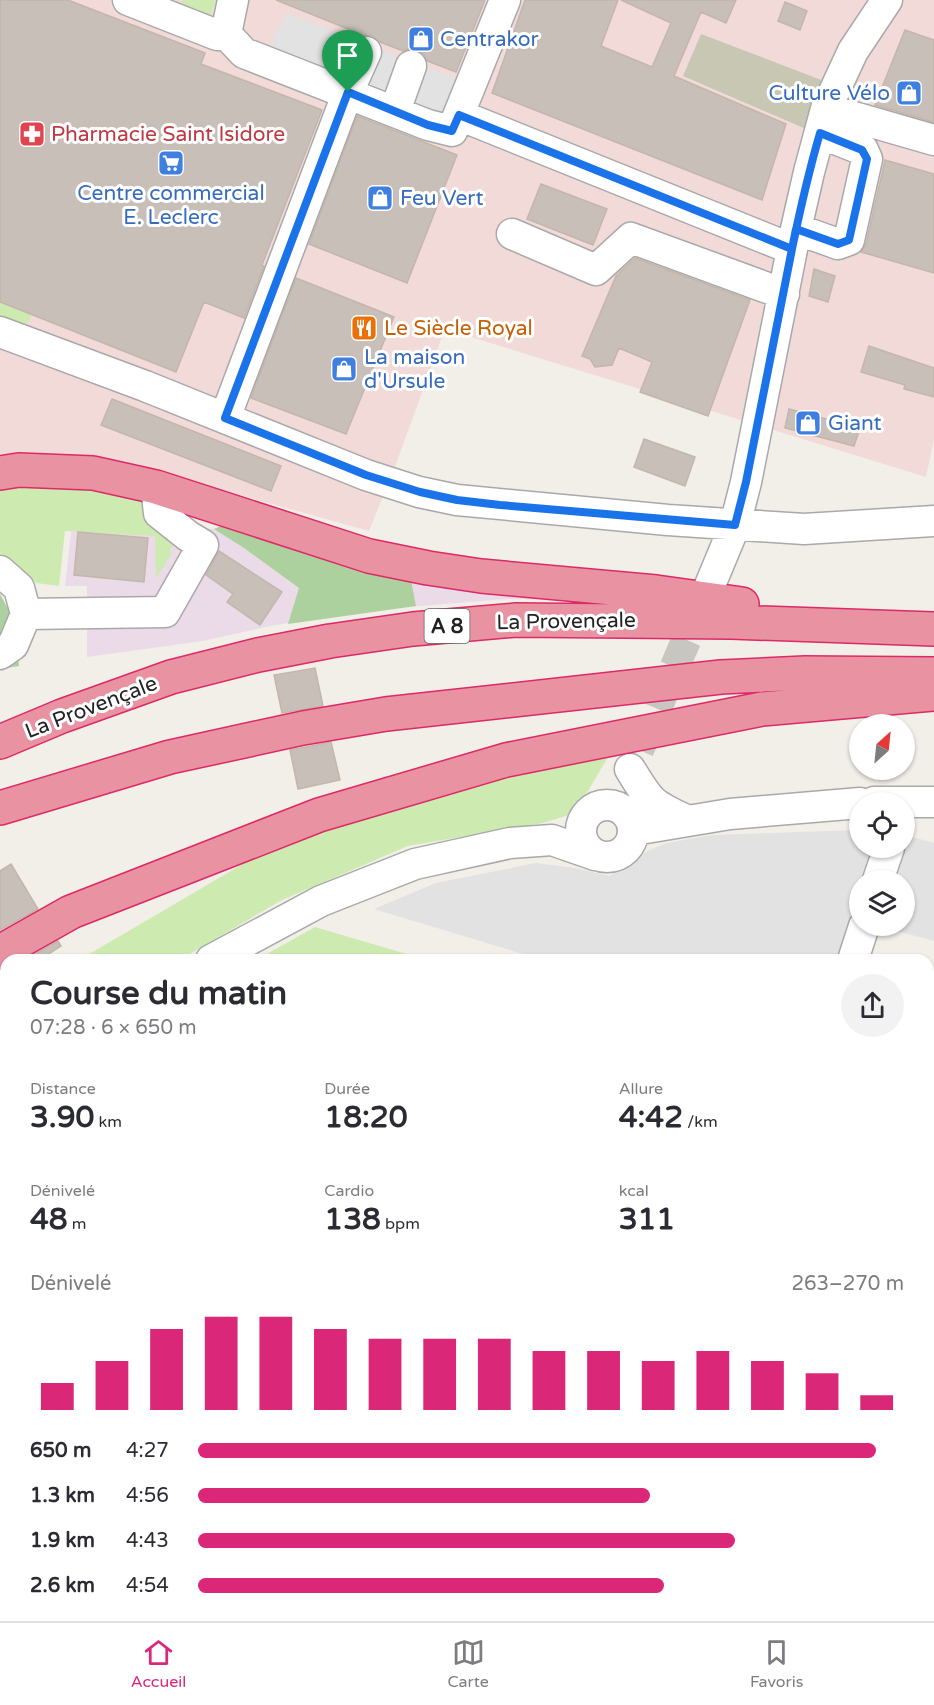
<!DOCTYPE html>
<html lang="fr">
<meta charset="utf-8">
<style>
body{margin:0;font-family:"Varela Round",sans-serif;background:#f2f2f3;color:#2b2b33;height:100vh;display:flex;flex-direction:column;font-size:22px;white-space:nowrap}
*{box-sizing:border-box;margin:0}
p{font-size:20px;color:#7c7c81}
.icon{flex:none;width:33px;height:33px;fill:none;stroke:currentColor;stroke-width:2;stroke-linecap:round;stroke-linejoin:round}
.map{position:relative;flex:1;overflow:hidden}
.panel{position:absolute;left:0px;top:954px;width:934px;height:668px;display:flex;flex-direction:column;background:#fff;border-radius:18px 18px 0 0;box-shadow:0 2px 4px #0004}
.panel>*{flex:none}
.needle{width:39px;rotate:27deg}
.tools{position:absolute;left:849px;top:714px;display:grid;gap:12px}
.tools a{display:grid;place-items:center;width:66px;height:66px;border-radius:50%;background:#fff;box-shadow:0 2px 4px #0004;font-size:30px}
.pin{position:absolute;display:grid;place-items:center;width:51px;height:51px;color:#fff;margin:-62px -26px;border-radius:50% 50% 50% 0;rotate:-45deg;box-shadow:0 0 6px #0007}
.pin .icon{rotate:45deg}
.round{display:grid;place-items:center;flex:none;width:63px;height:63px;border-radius:32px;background:#f2f2f3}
.head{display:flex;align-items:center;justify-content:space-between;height:102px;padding:0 30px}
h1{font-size:33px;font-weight:700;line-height:45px}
.stats{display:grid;grid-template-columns:repeat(3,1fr);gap:9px;height:102px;padding:6px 30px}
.stats div{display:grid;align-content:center}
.stats b{font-size:30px;font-weight:700}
.stats small{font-size:16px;font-weight:400}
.stats p{font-size:16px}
.chart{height:168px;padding:12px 30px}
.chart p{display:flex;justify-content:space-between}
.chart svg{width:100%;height:108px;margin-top:6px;stroke:#db2777;stroke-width:6}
ul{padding:0 30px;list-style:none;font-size:20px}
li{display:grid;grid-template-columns:96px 72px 1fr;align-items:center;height:45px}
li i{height:15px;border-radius:8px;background:#db2777}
.menu{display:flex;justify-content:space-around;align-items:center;height:84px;border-top:2px solid #e1e1e2;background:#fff;font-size:16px;color:#7c7c81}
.menu a{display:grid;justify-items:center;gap:3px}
.menu .selected{color:#db2777}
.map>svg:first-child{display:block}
.commercial{fill:#f2dad9}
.industrial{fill:#ebdbe8}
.construction{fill:#c7c7b4}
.grass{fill:#cdebb0}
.forest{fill:#add19e}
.pitch{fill:#88e0be}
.parking{fill:#e2e2e2}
.building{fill:#c7bfb8;stroke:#c4b6ab;stroke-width:1.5}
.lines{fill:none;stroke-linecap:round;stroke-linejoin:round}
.minor-tunnel{stroke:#c8c6c1;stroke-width:30;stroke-dasharray:30 15;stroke-linecap:butt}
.minor-casing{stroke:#a9a9a9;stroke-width:33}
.highway-casing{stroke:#dc2a67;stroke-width:36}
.minor{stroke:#fff;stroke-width:30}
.highway{stroke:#e892a2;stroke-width:33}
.route-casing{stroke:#fff;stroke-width:12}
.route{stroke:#1a73e8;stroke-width:8}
.labels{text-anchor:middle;stroke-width:6;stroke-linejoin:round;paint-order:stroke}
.shield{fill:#fff;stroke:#646464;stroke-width:1.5}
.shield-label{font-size:20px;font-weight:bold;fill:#222}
.shop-label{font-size:21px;fill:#366cbe;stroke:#fff;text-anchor:start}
.health-label{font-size:21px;fill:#be3a42;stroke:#fff;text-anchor:start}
.food-label{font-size:21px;fill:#c56008;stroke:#fff;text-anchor:start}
.street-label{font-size:21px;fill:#222;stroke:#fff}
</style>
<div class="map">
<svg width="934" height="1621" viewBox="0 0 934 1621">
<rect width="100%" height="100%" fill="#f2efe9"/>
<path class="commercial" d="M0,0H934V440L926,477L445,329L396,464L369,531L146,469L0,454Z
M934,1046V1621H664L666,1616H928V1048Z
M546,1616H645L643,1621H545Z"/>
<path class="industrial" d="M232,521L575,600L506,599L397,608L275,625L203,641L87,657V586H65L72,524L214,529Z"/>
<path class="construction" d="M701,34L829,83L813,132L683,76Z"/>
<path class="grass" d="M183,0H216L211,14V22L177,11Z
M0,302L31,314L29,322L21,325L0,316Z
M11,485L100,490L142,497L155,531L181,539L169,550L172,553L156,579L155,536L65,531L59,586L36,583L0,553V487Z
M611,752L588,791L566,816L543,823L408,846L282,900L179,960H79L253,858L373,811L505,772Z
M315,927L427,960H256Z
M6,1003V1076H0V1006Z"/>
<path class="forest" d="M232,521L410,575L416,606L288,624L299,588L244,548L214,529Z
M0,594L14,620L19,666L0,669Z"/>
<path class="pitch" d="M6,1343V1616H485L483,1621H0V1353Z"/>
<path class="parking" d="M287,13L462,81L445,121L266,52Z
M859,830L860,848H904L905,835L934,843V941L878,926H904V880H860L859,920L843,960H543L374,909L436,883L536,863L575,868L609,876L632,865L647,851L667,843L712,835Z"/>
<path class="building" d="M0,0H68L205,53L201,64L322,110L262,265L264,266L244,318L204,302L176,372L0,302Z
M276,0H485L456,72L427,61L424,54L417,50L408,49L403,51L380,42L373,36L363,35Z
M525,0H618L601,46L652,67L671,23L621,0H736L726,23L701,12L674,76L786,124L762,200L492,93Z
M785,2L807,11L800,30L778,21Z
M905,30L934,40V122L875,105Z
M357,116L457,155L407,283L309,244Z
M885,160L934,174V273L861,252L866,244Z
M541,184L607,209L593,245L527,219Z
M635,258L750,300L708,416L640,392L652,362L619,348L612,365L595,367L590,359L582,356L616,276Z
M814,269L835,276L828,302L809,296Z
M296,278L394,317L346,434L251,398Z
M869,346L934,368V397L904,389L905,385L861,372Z
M112,399L281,466L271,491L101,425Z
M789,409L860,428L854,446L785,428Z
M644,439L695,457L685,486L634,467Z
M78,532L148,538L144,582L74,575Z
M219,551L282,592L260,625L227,602L233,594L206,575Z
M315,668L323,706L282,713L274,675Z
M331,742L340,780L298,789L290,750Z
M11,864L38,909L0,930V871Z
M58,941L61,946L39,960H24Z"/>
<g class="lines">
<path class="minor-tunnel" d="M639,750L703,601
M927,1616L934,1619"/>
<defs>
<path id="minor" d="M128,0L217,35L226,34
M226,34L244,53L428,125L452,131L505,0
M226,34L233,0
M826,109L934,140
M395,111L411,66
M459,115L792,249
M796,229L838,244L849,240L867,159L863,150L820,133
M512,234L596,270L631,238L784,294
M0,332L145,386L366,475L419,492L457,500L668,520L804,529L934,521
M225,418L348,92L366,52
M0,571L19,588L26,614L13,645L0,654
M708,590L735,525L746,482L796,229L809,172L826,109L853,51L887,0
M26,614L165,612L203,545L188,536L159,513L156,487
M630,769C650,802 651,804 686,820
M874,802H934
M581 831a26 26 0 1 1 52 0a26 26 0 1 1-52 0Z
M634,830L730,814L860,803
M878,880L889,848
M211,960L321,901L415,864L510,843L552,840L595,855
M853,960L864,926
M0,1097L6,1101
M928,1146L934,1143
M0,1151L6,1148
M643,1621L645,1616"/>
<path id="highway" d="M0,473L19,470L93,473L156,487L369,556L428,568L481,576L656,592L742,604
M0,742L62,716L171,677L258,655L330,641L413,629L516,620L731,622L934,629
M0,808L170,757L303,728L386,714L721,677L805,673L934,674
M0,952L71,912L319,815L506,760L762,709L934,694"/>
</defs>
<use href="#minor" class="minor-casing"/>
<use href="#highway" class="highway-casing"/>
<use href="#minor" class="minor"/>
<use href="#highway" class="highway"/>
</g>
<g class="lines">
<defs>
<path id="route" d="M348,92L225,418L366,475L420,492L457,500L500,505L735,525L746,482L792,249C800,210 809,171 820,133L862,150L867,159L849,240L838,244L796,229L792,249L459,115L452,131L428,125L348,92"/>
</defs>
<use href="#route" class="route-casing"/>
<use href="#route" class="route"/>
</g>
<defs>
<symbol id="shop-square" viewBox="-11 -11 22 22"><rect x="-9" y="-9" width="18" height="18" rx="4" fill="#3f7fe0" stroke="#fff"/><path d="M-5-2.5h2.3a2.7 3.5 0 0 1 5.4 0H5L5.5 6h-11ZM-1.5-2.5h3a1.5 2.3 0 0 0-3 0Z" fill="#fff"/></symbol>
<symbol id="pharmacy-square" viewBox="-11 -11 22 22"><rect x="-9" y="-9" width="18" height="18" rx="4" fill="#e0444e" stroke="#fff"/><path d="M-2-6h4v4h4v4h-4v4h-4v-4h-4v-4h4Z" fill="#fff"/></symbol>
<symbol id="supermarket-square" viewBox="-11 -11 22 22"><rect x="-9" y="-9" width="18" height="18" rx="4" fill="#3f7fe0" stroke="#fff"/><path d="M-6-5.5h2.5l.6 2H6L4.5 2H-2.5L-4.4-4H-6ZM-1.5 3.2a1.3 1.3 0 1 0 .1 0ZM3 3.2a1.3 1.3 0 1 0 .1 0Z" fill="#fff"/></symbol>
<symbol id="restaurant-square" viewBox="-11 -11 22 22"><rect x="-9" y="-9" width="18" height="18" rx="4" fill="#e8710a" stroke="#fff"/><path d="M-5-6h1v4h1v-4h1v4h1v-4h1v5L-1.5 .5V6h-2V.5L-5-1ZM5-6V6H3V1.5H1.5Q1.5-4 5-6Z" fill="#fff"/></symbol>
</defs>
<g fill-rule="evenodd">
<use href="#shop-square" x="406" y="24" width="30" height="30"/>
<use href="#shop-square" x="894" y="78" width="30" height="30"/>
<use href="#pharmacy-square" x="17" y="119" width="30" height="30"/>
<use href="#supermarket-square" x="156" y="148" width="30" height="30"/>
<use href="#shop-square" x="365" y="183" width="30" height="30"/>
<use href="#restaurant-square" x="349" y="313" width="30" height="30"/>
<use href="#shop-square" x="329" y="354" width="30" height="30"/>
<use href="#shop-square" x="793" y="408" width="30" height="30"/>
</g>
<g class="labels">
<rect class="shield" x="424.5" y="609" width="45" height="34" rx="4.5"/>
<g class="shield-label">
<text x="447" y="633">A 8</text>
</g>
<g class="shop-label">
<text x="440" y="46">Centrakor</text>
<text x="890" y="100" text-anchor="end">Culture Vélo</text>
<text x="171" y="200" text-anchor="middle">Centre commercial<tspan x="171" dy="24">E. Leclerc</tspan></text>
<text x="400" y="205">Feu Vert</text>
<text x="364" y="364">La maison<tspan x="364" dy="24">d'Ursule</tspan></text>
<text x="828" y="430">Giant</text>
</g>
<g class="health-label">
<text x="51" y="141">Pharmacie Saint Isidore</text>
</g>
<g class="food-label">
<text x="384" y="335">Le Siècle Royal</text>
</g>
<g class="street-label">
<text transform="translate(566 621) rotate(-1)" y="7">La Provençale</text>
<text transform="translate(91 707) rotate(-21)" y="7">La Provençale</text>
</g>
</g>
</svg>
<div class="tools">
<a><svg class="needle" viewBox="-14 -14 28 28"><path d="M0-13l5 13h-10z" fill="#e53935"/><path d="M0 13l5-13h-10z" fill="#7c7c81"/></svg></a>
<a><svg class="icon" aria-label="locate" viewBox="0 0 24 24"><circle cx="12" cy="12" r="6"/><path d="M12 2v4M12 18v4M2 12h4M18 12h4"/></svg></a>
<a><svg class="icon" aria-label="layers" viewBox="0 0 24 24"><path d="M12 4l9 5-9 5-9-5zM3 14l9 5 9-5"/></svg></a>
</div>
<div class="pin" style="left:348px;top:92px;background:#1e9e55"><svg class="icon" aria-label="arrive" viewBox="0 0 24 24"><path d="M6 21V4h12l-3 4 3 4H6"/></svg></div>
<section class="panel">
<div class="head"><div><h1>Course du matin</h1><p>07:28 · 6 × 650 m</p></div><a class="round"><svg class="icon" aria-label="share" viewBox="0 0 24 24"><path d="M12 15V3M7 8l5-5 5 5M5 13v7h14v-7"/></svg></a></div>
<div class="stats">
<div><p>Distance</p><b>3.90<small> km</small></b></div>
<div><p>Durée</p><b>18:20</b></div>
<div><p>Allure</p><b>4:42<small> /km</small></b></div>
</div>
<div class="stats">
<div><p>Dénivelé</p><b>48<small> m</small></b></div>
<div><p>Cardio</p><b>138<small> bpm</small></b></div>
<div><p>kcal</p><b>311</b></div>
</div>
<div class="chart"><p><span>Dénivelé</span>263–270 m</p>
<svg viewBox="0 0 160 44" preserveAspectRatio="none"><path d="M5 44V33M15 44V24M25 44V11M35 44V6M45 44V6M55 44V11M65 44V15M75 44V15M85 44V15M95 44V20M105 44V20M115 44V24M125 44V20M135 44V24M145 44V29M155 44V38"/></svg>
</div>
<ul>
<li><b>650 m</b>4:27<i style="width:96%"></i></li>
<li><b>1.3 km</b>4:56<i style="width:64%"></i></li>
<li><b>1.9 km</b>4:43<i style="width:76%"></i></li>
<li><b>2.6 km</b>4:54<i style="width:66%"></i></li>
</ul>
</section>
</div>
<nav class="menu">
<a class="selected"><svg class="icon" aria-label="home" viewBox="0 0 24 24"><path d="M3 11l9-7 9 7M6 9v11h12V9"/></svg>Accueil</a>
<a><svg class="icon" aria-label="map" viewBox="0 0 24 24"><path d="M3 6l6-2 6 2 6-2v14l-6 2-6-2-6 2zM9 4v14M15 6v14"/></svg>Carte</a>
<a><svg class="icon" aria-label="saved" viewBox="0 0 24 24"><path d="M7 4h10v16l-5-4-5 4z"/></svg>Favoris</a>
</nav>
